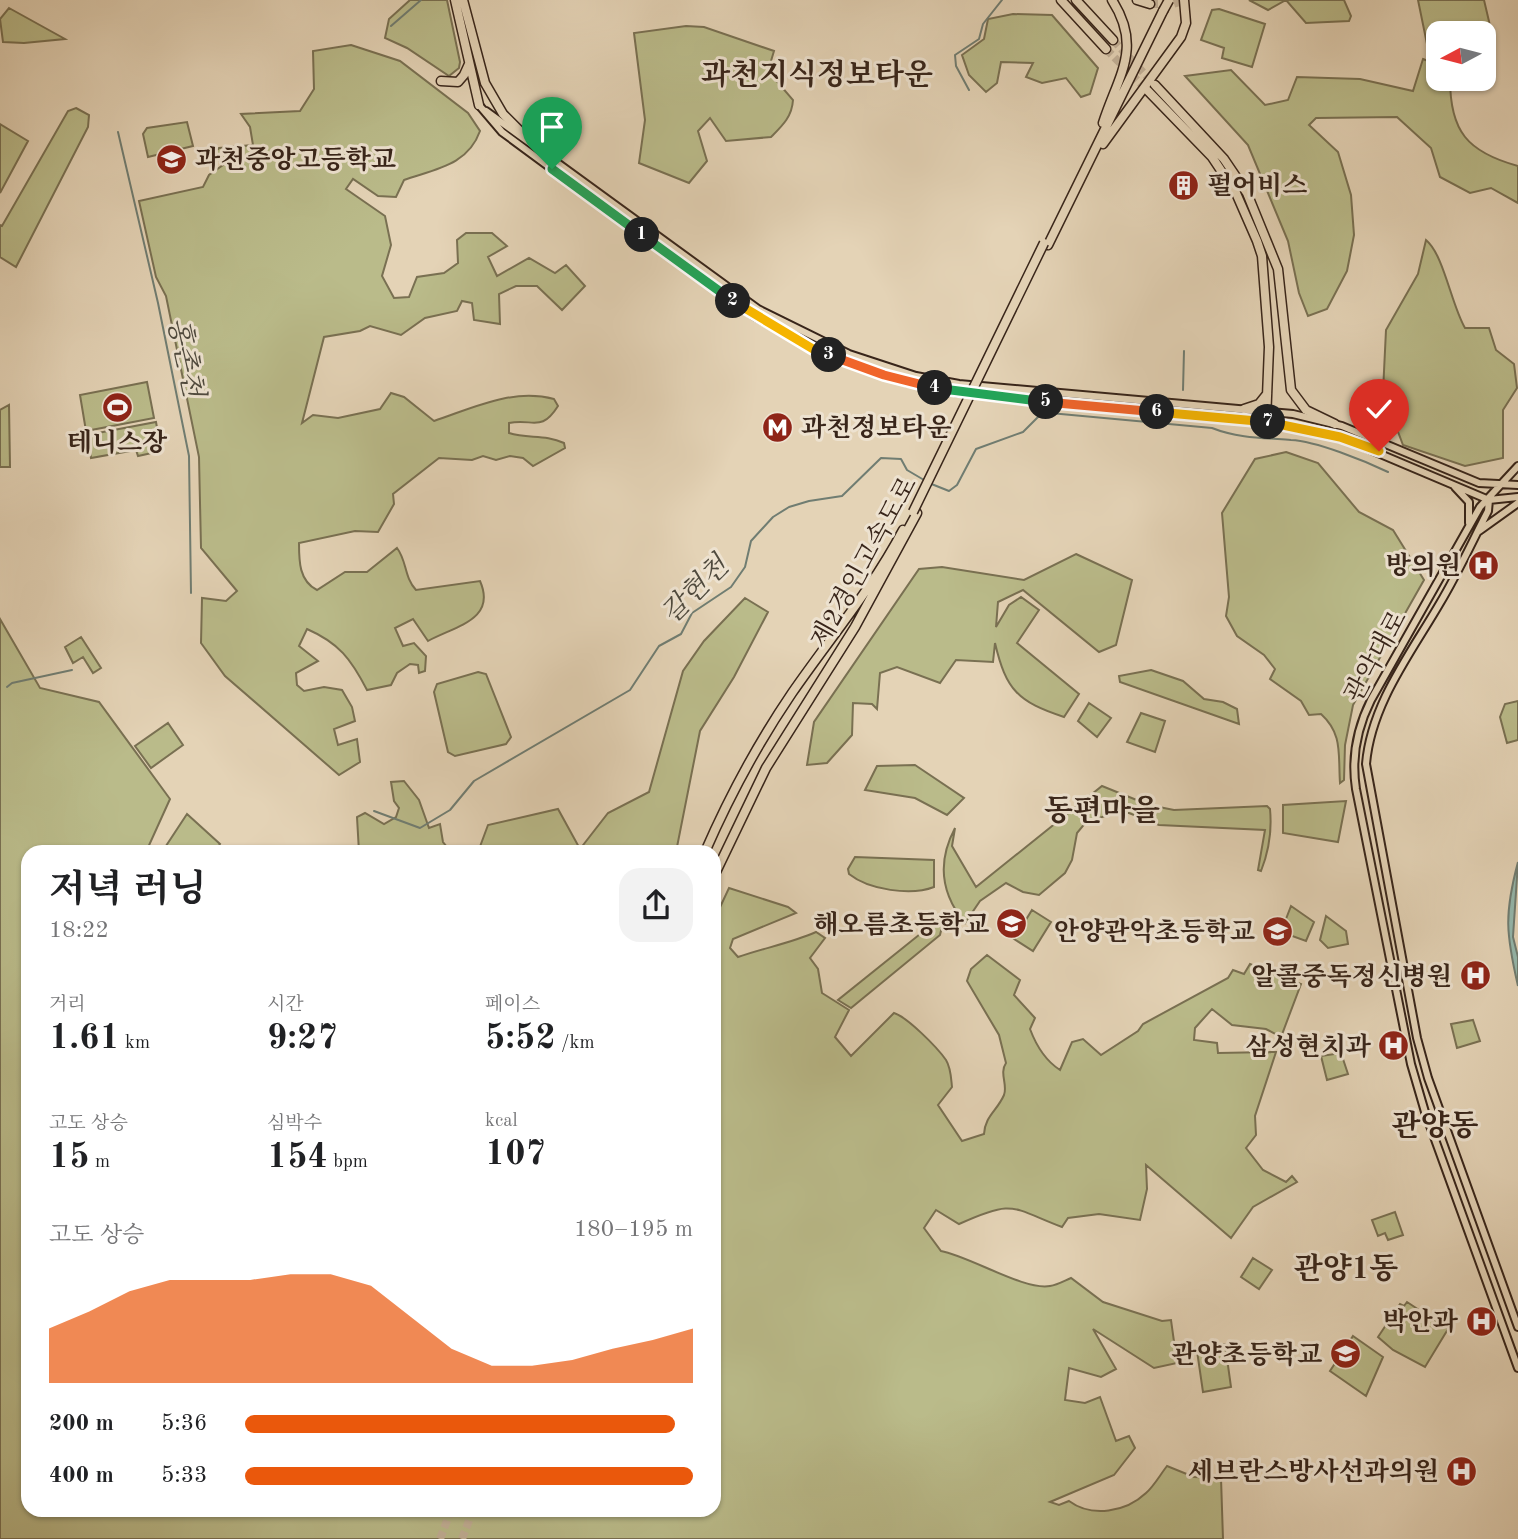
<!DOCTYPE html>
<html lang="ko">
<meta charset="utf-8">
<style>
body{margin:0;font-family:"Old Standard TT","Noto Serif KR",serif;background:#f2f2f2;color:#202124;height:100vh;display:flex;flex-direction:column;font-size:26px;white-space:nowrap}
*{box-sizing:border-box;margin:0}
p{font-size:23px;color:#757577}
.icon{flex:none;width:38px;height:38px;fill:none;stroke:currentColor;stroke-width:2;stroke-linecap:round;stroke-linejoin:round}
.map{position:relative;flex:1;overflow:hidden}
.panel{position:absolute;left:21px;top:845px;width:700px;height:672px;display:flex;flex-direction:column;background:#fff;border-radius:21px;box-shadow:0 2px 5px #0004}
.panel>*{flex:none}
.needle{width:46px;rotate:263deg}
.tools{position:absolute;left:1426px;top:21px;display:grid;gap:14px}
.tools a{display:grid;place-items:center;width:70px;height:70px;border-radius:14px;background:#fff;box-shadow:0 2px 5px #0004;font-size:35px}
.pin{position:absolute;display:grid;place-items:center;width:60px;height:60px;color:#fff;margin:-72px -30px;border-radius:50% 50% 50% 0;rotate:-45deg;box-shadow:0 0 7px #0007}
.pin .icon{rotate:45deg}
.km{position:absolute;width:35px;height:35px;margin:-18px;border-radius:50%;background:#222;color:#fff;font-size:19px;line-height:35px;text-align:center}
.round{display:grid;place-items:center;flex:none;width:74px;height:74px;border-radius:21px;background:#f2f2f2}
.overview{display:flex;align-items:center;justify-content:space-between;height:119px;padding:0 28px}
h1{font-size:38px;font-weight:700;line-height:52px}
.figures{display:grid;grid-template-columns:repeat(3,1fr);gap:10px;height:119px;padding:7px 28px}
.figures div{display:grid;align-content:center}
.figures b{font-size:35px;font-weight:700}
.figures small{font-size:19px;font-weight:400}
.figures p{font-size:19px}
.chart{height:196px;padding:14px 28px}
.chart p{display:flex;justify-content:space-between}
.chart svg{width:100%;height:126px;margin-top:7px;fill:#ea580c;opacity:.7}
ul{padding:0 28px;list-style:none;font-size:23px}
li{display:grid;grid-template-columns:112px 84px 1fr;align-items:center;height:52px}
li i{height:18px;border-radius:9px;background:#ea580c}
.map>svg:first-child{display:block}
.green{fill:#babb8a;stroke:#797052;stroke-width:2}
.water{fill:#95b8ac;stroke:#707d72;stroke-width:2}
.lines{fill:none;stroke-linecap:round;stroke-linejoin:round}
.stream{stroke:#707d72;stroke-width:2}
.highway-tunnel{stroke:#c2b097;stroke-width:8;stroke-dasharray:8 4;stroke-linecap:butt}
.primary-casing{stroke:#38251a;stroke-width:10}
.highway-casing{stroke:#38251a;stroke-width:11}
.primary{stroke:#e4d3b6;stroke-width:6}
.highway{stroke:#e4d3b6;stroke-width:8}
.highway-bridge-casing{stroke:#38251a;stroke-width:11;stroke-linecap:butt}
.highway-bridge{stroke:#e4d3b6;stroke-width:8}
.split-1-casing{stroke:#fff;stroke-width:14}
.split-2-casing{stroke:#fff;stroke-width:14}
.split-3-casing{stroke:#fff;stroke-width:14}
.split-4-casing{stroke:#fff;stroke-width:14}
.split-5-casing{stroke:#fff;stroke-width:14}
.split-6-casing{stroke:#fff;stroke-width:14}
.split-7-casing{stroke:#fff;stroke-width:14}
.split-8-casing{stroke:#fff;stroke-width:14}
.split-1{stroke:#22a559;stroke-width:9}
.split-2{stroke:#22a559;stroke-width:9}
.split-3{stroke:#f5b400;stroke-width:9}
.split-4{stroke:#f0652b;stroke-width:9}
.split-5{stroke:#22a559;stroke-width:9}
.split-6{stroke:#f0652b;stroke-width:9}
.split-7{stroke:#f5b400;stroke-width:9}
.split-8{stroke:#f5b400;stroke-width:9}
.labels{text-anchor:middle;stroke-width:6;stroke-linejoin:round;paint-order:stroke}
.poi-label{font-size:26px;font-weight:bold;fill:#38251a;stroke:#ede2d0;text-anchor:end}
.street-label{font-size:26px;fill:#38251a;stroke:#ede2d0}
.water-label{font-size:28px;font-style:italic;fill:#4f4a3e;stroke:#ede2d0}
.quarter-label{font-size:30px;font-weight:bold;fill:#38251a;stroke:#ede2d0}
</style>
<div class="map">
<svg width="1518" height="1539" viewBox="0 0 1518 1539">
<rect width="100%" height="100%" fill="#e4d3b6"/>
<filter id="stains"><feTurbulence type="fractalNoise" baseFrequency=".00286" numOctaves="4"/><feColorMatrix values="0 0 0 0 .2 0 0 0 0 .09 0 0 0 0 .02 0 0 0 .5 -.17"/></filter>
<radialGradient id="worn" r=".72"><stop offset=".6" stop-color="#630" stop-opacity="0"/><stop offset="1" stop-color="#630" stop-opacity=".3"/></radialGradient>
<path class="green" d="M410,0H447L460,62L459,68L449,76L407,48L385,38L389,19Z
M1249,0H1344L1351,16L1349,21L1306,23L1286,0L1268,10Z
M1418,0H1484L1492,34L1484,37V33H1438V47L1427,44Z
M9,8L65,39L24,43L3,42L0,19Z
M1219,9L1265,24L1252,67L1222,58L1224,48L1201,40L1212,10Z
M1013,14L1052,15L1098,68L1090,94L1081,97L1066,78L1042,83L1026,77L1033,63L1001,62L997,83L986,92L969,75L962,55L984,39L988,19Z
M686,26L704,27L774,51L768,71L793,100C792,117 782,126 771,137L726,141L710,118L698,131L707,161L689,183L639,163L645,120L634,33Z
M351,45L400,61L468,113L480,131C468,165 436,169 404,180L396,197L378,196L353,179L346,189L385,216L391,245L382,276L394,298L409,297L417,277L444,273L458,263L457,240L466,233H492L507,246L488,257L497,276L529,258L555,273L566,265L585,286L562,310L537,286H516L499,294L500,324L474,320L472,303L462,301L457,311L425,318L401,335L370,326L360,331L324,337L302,423L313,415L338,418L380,409L391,393L404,397L434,421C473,408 512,388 554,399L558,406C541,433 533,418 509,423V433C528,439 545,434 564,443L565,448L533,466L523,458L510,456L496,460L483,456L472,460L439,458L393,494L394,504L378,532L355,531L299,543C299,561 299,581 317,590L345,572H367L397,548C407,561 404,577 416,590L480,581C497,620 455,626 428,641L413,619L395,628L403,646L414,643L426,656L425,671L419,673L418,665L410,664L397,673L391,685L367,690C351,659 339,643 307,629L299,646L318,661L296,673L297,685L304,691L324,687L342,690L352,707L355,721L334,729L338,745L357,739L360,762L339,775L225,676L201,643L202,598L226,601L237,591L201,548L199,457L166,296L156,277L139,201L203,187L209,175L223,165L214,153L219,148L253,145L250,127L241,114L300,111L314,89L313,51Z
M1423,59L1438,65V79H1450C1450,131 1467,152 1518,166V203L1491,188L1470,193L1440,177L1431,148L1397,117L1316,118L1309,125L1338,152L1351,195L1354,235L1347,271L1327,309L1308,316L1299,293L1288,241L1248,145L1185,76L1231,70L1265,105L1288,100L1297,77L1360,79L1413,91Z
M76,108L89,115L88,127L16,267L0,257V225L2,226L68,111Z
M187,122L193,146L148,157L143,134L147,128Z
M0,124L28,141L0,193Z
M1426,240C1444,255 1451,304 1465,328H1489L1496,350L1514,364L1517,388L1503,410V458L1465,466L1403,445L1383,392L1386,330L1418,274Z
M147,382L154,418L86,431L80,395Z
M9,405L10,467H0V410Z
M156,422L161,451L138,456L136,450L91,458L87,435Z
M1286,452L1318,463L1359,512L1393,530L1424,580L1353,705L1345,745L1344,780L1340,783C1338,754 1343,734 1321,714L1309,715L1301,701L1270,679L1275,669L1264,655L1237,636L1226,616L1229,597L1222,513L1255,459Z
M1076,554L1132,580L1116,645L1099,652L1023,590L998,602L996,627L1009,605L1021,597L1039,610L1017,643L1079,694L1064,717C1018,702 1006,690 995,643L993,662L956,660L940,683L897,667L880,673L877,709L872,704L853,703L852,735L827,763L807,765L814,722L919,569L942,567L1024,580Z
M745,598L768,612L734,677L700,731L676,852H478L488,825L558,809L580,849L608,813L649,792L683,671L704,641Z
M0,619L40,688L99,702L170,799L146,852H28V1510H714V920L729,888L788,907L796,913L733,939L730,948L738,957C764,948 791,943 816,932L825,938L810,958L818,969L822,993L849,1010L835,1037L851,1056L894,1013C907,1017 937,1047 946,1060C951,1068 951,1078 952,1087L938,1105L962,1141L984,1134C985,1116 997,1111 1004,1095C1008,1085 999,1073 1006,1063L999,1035L967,981L971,969L987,955L1020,980L1014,995L1035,1018L1030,1029C1036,1045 1046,1061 1060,1070L1072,1042L1083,1039L1101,1055L1138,1031L1143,1024L1228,978L1233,970L1244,974L1250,964L1301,984L1281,1037L1266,1029L1232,1025L1212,1009L1195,1028L1194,1040L1217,1043L1218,1053L1276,1052L1255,1116L1256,1135L1246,1148L1263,1170L1286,1182L1292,1176L1297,1182L1253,1207L1231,1238L1146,1165L1147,1189L1140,1220L1099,1214L1068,1218L1062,1227C1010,1207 1014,1199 959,1224L936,1210L924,1228L941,1251C969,1256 1025,1291 1050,1286C1057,1285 1064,1281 1071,1278L1103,1302L1162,1321L1171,1320L1177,1363L1154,1368L1093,1329L1116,1369L1101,1377L1069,1368L1065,1400L1085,1403L1100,1397L1116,1441L1129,1436L1135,1448L1114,1475L1050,1502L1059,1505L1069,1501C1092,1518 1126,1512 1146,1493C1154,1486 1160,1475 1167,1466L1194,1477L1221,1478L1223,1539H0Z
M81,637L101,668L93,673L83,657L73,663L65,647Z
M1151,670L1183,681L1204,699L1223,702L1237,709L1239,724L1120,682L1119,676Z
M478,672L486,674L511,737L506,744L455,756L448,752L434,692L437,684Z
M1518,701V740L1507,743L1500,717L1505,704Z
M1089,703L1111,718L1097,737L1078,721Z
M1141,713L1165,721L1155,752L1127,742Z
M168,723L183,745L151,768L135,746Z
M915,765L964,798L947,815L915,798L865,790L877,766Z
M404,781L419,800L429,828L440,824L443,842L451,852H359L357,817L365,813L384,824L396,817L399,808L394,801L391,782Z
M1102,786L1149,805L1174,810L1267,806L1270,809C1272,830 1269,851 1261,871L1258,870L1265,830L1159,825L1129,813H1115L1086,822L1077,833L1072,860L1065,873L1039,895L1023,892L1006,883L980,901L965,923C941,894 937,862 955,828L952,846L976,887Z
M1346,801L1338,842L1283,833V805Z
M187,814L220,844L215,852H162Z
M855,857L934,860V887C911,896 869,890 849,874L848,869Z
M1291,906L1314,922L1306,941L1281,932Z
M1032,910L1051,922L1033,951L1014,939Z
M945,914L940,935L851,1008L838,1000Z
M1326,916L1346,931L1348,944L1328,948L1320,940Z
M1473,1020L1480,1041L1457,1048L1451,1024Z
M1341,1053L1348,1074L1327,1080L1321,1056Z
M1395,1212L1403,1235L1388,1240L1385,1233L1378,1236L1372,1220Z
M1253,1258L1272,1270L1259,1289L1241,1277Z
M1407,1302L1448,1329L1425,1367L1393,1350L1378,1337L1400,1304L1404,1306Z
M1353,1336L1383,1357L1366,1396L1330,1371Z
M1225,1344L1231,1387L1203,1392L1197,1351L1199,1347Z"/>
<path class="water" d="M1518,862L1513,937L1518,957V986C1506,934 1504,914 1518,862Z"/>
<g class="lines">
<path class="stream" d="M391,26L421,0
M969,90L956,66L955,55L979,39L983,24L1002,0
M118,132L158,303L189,456L191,593
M1183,390L1184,351
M929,483L949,491L957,485L976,449L1023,432L1041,414L1050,413L1212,428C1237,438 1264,438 1291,440C1316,441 1365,461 1388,472
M7,687L12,683L72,670
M374,811L420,828L450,810L474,781L630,690L659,646L681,634L692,613L731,587L745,567L751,541L773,517L789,507L809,501L842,496L881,458L901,459L907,470L924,480"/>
<path class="highway-tunnel" d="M1150,4H1173L1186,0
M1113,40L1153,83
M1106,49L1148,91
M440,1539L451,1510
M462,1539L473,1510"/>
<defs>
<path id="primary" d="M479,105L502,132L715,289L756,317L813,349L906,382L954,392L1090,407L1266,421L1340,437L1489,500L1518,497
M486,111L758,309L849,354L916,376L959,384L1293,414L1342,426L1479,483L1518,485
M1518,466L1480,507L1371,700C1357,728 1351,757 1356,789L1411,1064L1425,1112L1518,1368
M1455,487L1469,502V523
M1489,500L1488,511C1472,542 1458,573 1440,603C1411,653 1371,704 1366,764L1417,1038L1428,1078L1518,1327
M1479,531L1518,503"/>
<path id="highway" d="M455,0L479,105
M463,0L485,83L503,114L532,143
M1061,0L1106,49
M1076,0L1113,40
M1137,0L1150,4
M441,81L458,82L464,75L469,64
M1155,85L1224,159L1247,193L1278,269L1291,390L1306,410L1335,424
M1148,91L1212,157L1236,193L1257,241L1262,256L1269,347L1266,421
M1103,123C1118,76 1143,48 1112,0
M1103,144L1181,37L1186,23L1184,0
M1048,245L1163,11
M1244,409L1259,404L1267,394
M705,852C729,797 758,743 792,693C830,638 872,589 903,530
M714,876L766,768L855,627L917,513"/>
</defs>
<use href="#primary" class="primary-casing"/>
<use href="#highway" class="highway-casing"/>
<use href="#primary" class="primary"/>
<use href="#highway" class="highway"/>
<defs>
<path id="highway-bridge" d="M1163,11L1169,0
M913,512L1044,243"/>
</defs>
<use href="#highway-bridge" class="highway-bridge-casing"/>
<use href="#highway-bridge" class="highway-bridge"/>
</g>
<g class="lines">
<defs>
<path id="split-1" d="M552,169L642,235"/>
<path id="split-2" d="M642,235L733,301"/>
<path id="split-3" d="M733,301L813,349L829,355"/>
<path id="split-4" d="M829,355L884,375L935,388"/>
<path id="split-5" d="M935,388L1046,402"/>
<path id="split-6" d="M1046,402L1157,412"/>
<path id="split-7" d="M1157,412L1268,422"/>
<path id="split-8" d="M1268,422L1340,437L1379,451"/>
</defs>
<use href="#split-1" class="split-1-casing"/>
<use href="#split-2" class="split-2-casing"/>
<use href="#split-3" class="split-3-casing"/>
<use href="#split-4" class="split-4-casing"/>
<use href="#split-5" class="split-5-casing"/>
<use href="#split-6" class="split-6-casing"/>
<use href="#split-7" class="split-7-casing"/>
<use href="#split-8" class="split-8-casing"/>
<use href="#split-1" class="split-1"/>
<use href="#split-2" class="split-2"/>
<use href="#split-3" class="split-3"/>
<use href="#split-4" class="split-4"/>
<use href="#split-5" class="split-5"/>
<use href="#split-6" class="split-6"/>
<use href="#split-7" class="split-7"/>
<use href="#split-8" class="split-8"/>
</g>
<defs>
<symbol id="school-disc" viewBox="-11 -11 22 22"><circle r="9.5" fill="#8f2418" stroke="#ede2d0"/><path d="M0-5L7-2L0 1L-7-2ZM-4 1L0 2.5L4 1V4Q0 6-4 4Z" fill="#fff"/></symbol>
<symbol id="building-disc" viewBox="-11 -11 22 22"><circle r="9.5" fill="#8f2418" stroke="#ede2d0"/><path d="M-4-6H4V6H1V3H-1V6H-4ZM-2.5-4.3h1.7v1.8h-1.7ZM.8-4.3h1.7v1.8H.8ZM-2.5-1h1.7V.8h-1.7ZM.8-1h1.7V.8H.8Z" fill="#fff"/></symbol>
<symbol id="stadium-disc" viewBox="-11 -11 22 22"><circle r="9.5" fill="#8f2418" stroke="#ede2d0"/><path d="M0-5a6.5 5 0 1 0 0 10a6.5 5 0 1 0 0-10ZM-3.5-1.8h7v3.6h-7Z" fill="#fff"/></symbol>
<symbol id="metro-disc" viewBox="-11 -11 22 22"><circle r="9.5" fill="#8f2418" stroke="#ede2d0"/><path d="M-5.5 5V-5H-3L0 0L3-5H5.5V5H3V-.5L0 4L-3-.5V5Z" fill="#fff"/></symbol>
<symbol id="hospital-disc" viewBox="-11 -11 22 22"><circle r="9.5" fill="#8f2418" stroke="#ede2d0"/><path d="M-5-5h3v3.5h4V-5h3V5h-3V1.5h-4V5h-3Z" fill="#fff"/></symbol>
</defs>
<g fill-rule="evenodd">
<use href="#school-disc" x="154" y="142" width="35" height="35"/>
<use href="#building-disc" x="1166" y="168" width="35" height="35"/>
<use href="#stadium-disc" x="100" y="390" width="35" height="35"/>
<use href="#metro-disc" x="760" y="410" width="35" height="35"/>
<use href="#hospital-disc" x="1466" y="548" width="35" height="35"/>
<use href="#school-disc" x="994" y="906" width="35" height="35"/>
<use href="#school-disc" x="1260" y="914" width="35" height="35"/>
<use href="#hospital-disc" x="1458" y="958" width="35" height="35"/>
<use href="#hospital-disc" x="1376" y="1028" width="35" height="35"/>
<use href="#hospital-disc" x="1464" y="1304" width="35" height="35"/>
<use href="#school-disc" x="1328" y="1336" width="35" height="35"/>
<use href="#hospital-disc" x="1444" y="1454" width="35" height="35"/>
</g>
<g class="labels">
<g class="poi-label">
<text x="195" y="168" text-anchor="start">과천중앙고등학교</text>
<text x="1207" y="194" text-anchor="start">펄어비스</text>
<text x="801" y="436" text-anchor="start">과천정보타운</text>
<text x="117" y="451" text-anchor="middle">테니스장</text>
<text x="1461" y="574">방의원</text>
<text x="989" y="933">해오름초등학교</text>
<text x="1255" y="940">안양관악초등학교</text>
<text x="1452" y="985">알콜중독정신병원</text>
<text x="1371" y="1055">삼성현치과</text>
<text x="1458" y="1330">박안과</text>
<text x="1322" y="1363">관양초등학교</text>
<text x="1439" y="1480">세브란스방사선과의원</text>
</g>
<g class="street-label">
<text transform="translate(863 562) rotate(-61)" y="9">제2경인고속도로</text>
<text transform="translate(1375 656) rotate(-61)" y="9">관악대로</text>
</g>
<g class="water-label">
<text transform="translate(187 357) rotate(78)" y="10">홍촌천</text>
<text transform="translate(694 589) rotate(-45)" y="10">갈현천</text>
</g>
<g class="quarter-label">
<text x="817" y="84">과천지식정보타운</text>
<text x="1102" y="820">동편마을</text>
<text x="1435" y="1135">관양동</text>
<text x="1346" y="1278">관양1동</text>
</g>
</g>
<rect width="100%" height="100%" filter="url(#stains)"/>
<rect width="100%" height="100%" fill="url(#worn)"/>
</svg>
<div class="tools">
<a><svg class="needle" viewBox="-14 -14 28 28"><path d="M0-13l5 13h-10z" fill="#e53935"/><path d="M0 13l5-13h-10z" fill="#757577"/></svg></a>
</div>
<div class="pin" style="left:552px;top:169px;background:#1e9e55"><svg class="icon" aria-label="arrive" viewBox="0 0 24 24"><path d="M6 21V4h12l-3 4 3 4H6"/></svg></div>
<div class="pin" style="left:1379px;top:451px;background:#d93025"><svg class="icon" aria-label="check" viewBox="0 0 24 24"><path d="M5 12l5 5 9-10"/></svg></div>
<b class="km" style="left:642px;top:235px">1</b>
<b class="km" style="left:733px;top:301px">2</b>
<b class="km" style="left:829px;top:355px">3</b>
<b class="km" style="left:935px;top:388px">4</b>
<b class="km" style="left:1046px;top:402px">5</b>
<b class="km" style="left:1157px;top:412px">6</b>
<b class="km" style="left:1268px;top:422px">7</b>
<section class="panel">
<div class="overview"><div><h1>저녁 러닝</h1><p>18:22</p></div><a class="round"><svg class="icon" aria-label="share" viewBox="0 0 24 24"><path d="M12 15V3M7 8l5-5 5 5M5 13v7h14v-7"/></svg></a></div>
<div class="figures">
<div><p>거리</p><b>1.61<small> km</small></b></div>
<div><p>시간</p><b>9:27</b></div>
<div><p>페이스</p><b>5:52<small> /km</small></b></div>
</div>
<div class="figures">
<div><p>고도 상승</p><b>15<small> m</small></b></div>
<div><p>심박수</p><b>154<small> bpm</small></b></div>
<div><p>kcal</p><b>107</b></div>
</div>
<div class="chart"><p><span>고도 상승</span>180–195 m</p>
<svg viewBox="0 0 160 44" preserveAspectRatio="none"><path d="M0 44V25L10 19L20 12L30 8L40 8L50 8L60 6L70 6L80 10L90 21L100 32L110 38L120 38L130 36L140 32L150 29L160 25V44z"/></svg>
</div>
<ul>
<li><b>200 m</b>5:36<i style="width:96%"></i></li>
<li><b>400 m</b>5:33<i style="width:100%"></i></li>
</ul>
</section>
</div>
